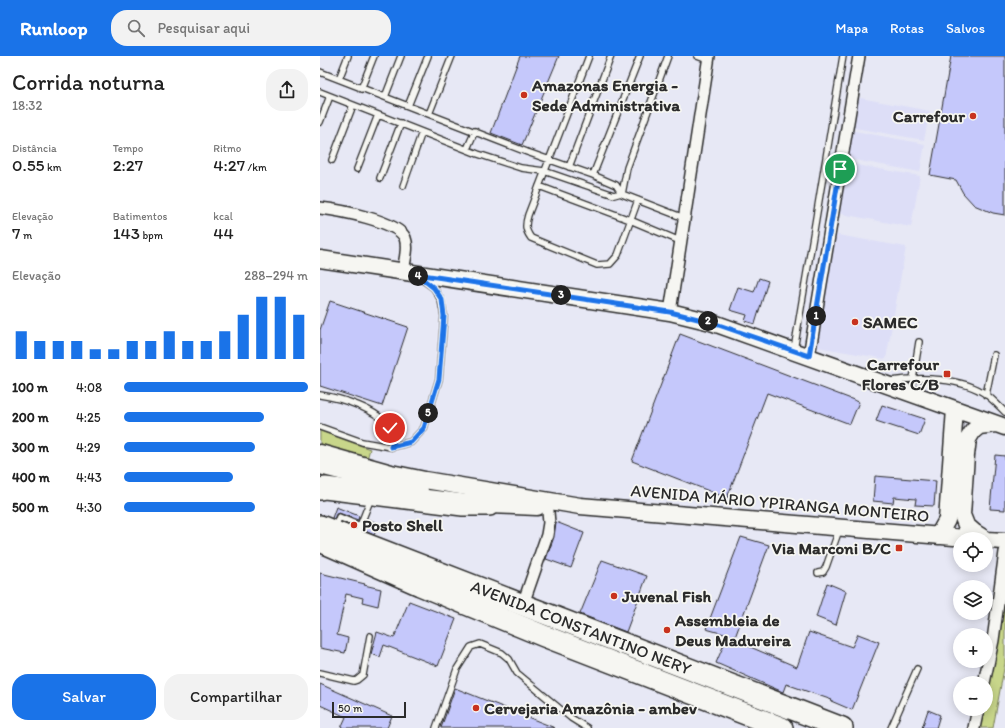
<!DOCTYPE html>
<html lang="pt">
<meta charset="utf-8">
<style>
body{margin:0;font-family:Itim,sans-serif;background:#f2f2f2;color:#222;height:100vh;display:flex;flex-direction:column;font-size:15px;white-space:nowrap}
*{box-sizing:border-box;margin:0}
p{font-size:13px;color:#767676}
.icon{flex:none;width:22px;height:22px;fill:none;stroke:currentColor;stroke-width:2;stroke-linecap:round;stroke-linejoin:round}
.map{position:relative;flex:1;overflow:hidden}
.details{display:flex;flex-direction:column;background:#fff;width:320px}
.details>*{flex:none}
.buttons{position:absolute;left:633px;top:476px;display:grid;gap:8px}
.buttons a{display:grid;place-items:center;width:40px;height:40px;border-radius:50%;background:#fff;box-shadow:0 2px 10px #0003;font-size:20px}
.scale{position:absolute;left:12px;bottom:10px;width:74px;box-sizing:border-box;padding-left:4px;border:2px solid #2b2b2b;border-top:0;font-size:11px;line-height:14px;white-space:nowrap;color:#2b2b2b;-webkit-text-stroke:3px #f6f6f2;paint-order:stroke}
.pin{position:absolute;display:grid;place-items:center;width:34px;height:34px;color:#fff;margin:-17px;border:2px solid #fff;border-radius:50%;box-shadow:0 1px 4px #0007}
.km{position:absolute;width:20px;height:20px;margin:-10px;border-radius:50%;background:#222;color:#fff;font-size:11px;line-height:20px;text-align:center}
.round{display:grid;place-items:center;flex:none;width:42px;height:42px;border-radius:16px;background:#f2f2f2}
.overview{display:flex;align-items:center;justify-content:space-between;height:68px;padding:0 12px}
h1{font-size:22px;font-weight:600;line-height:30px}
.stats{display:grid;grid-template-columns:repeat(3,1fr);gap:6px;height:68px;padding:4px 12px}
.stats div{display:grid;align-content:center}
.stats b{font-size:17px;font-weight:600}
.stats small{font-size:11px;font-weight:400}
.stats p{font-size:11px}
.chart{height:112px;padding:8px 12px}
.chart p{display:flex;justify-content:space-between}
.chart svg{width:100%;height:72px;margin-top:4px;stroke:#1a73e8;stroke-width:6}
.cta{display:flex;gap:8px;margin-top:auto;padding:8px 12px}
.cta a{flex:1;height:46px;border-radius:16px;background:#1a73e8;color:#fff;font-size:16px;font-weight:600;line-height:46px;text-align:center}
.cta a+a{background:#f2f2f2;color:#222}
ul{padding:0 12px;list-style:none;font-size:13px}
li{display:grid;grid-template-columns:64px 48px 1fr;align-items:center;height:30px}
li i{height:10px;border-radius:5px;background:#1a73e8}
header{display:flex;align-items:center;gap:24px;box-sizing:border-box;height:56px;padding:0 20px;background:#1a73e8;color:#fff}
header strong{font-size:19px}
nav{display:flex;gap:22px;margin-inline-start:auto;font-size:14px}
.search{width:280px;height:36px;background:#f2f2f2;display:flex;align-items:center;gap:10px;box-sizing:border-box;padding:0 14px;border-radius:16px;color:#767676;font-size:15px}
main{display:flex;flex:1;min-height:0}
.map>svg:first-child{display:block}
.built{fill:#dddef7}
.green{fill:#c8d68a;stroke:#7a805a}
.building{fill:#c5c8fb;stroke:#2b2b2b}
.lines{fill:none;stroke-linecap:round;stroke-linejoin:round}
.lane-casing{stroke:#2b2b2b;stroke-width:8}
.street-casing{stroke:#2b2b2b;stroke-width:14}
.secondary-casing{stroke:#2b2b2b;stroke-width:19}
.highway-casing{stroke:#2b2b2b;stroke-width:24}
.lane{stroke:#f6f6f2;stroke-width:5.5}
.street{stroke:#f6f6f2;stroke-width:11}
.secondary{stroke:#f6f6f2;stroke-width:16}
.highway{stroke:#f6f6f2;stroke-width:21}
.route-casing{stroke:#fff;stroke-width:8}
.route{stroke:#1a73e8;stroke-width:5}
.poi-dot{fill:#c8321e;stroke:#f6f6f2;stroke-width:1.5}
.labels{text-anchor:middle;stroke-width:3.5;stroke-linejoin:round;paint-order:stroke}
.poi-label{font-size:17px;font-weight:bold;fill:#2b2b2b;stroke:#f6f6f2;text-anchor:start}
.street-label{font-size:17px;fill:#2b2b2b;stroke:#f6f6f2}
</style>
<header>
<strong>Runloop</strong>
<div class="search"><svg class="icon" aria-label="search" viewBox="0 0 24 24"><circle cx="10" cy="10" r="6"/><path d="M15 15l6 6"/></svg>Pesquisar aqui</div>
<nav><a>Mapa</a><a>Rotas</a><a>Salvos</a></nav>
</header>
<main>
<section class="details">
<div class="overview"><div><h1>Corrida noturna</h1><p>18:32</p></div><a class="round"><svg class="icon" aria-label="share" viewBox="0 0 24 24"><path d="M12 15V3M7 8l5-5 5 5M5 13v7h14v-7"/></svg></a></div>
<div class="stats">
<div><p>Distância</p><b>0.55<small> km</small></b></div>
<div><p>Tempo</p><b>2:27</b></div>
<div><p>Ritmo</p><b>4:27<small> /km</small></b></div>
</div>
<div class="stats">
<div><p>Elevação</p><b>7<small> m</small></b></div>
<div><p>Batimentos</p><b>143<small> bpm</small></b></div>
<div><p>kcal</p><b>44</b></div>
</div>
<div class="chart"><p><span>Elevação</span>288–294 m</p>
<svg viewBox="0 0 160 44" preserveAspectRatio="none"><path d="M5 44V27M15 44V33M25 44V33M35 44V33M45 44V38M55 44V38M65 44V33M75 44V33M85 44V27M95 44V33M105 44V33M115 44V27M125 44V17M135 44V6M145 44V6M155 44V17"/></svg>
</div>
<ul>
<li><b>100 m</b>4:08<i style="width:100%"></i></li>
<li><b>200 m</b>4:25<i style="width:76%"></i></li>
<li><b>300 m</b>4:29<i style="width:71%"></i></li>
<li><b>400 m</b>4:43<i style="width:59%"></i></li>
<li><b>500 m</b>4:30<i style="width:71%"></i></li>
</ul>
<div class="cta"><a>Salvar</a><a>Compartilhar</a></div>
</section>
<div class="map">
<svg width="685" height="672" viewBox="0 0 685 672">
<rect width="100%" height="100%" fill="#e7e8f5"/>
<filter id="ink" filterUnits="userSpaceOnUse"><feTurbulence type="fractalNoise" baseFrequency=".025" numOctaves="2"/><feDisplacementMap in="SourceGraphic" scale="8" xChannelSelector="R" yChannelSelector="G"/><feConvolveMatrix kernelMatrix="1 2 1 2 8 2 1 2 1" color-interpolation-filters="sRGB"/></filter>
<g filter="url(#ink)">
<path class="built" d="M535,41L610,55L604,84L529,71Z
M529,74L605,88L600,116L524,102Z
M525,107L600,120L591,171L516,157Z
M512,178L586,191L566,303L492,290Z"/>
<path class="green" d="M0,375L50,393L47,403L0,388Z
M685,517V607L673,672H657L661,653H666V632Z"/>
<path class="building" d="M200,0H239L202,89L171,77Z
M631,0H685V159L673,157L654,149L643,137L636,124L610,119Z
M439,222L448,225L435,268L425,265L427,259L410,254L418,231L434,236Z
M10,245L88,271L62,350L0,330V274Z
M360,278L539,346L530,368L447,337L407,442L312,405Z
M562,349L605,363L599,379L556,365Z
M675,399L685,400V454L670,453Z
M555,420L616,425L614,450L595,449L596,443L574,441L573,447L553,445Z
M16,451L39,460L38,464L19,457L16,458L14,463L12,462Z
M47,463L59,468L54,479L43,474Z
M236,466L264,477L251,512L226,503L234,481Z
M421,481L449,489L414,584L477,611L489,576L532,591L538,578L559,586L532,654L511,645L512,644L466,628L463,636L396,607L408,579L386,573Z
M282,504L327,520L306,576L260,558Z
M0,517L45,528L44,529L61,533L58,550L42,546L43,542L26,538L17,579L28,582L25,597L0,592Z
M507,527L526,535L516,569L496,561Z
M89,545L136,563L118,610L64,589L60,601L51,598L57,576L74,582Z
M0,628L72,660L67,672H21L26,661L0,649Z
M135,632L235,672H121Z
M608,654L620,659L616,672H602Z"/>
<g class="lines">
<defs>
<path id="lane" d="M269,0L208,159C205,169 205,174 211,182L277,209L290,208L298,199L318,144
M377,0L388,4
M0,16L207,96L273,119L296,129L302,138L364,162
M19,23L28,0
M41,33L54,0
M0,36L158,98L201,112L224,115L294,139L301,137
M65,41L81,0
M88,50L108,0
M109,58L132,0
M0,66L10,40
M147,93L155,75
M12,104L33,49
M249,111L291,0
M37,113L58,59
M273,119L320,0
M60,122L81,67
M83,130L102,76
M219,130L310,164L360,185
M302,138L307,112L348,0
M474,294L523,0
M593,323L599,286
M571,325C599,321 642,321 667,339C673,344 679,350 685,356
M0,339C21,342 58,353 70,372C72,375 73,380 74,384L71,391
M666,339L674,299
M0,371L42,386L71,391L91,386L104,372L119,323L124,260L121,244L114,232L103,224
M40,470L51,442
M15,472L19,461L40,470L36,480
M498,517L503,516L506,511L519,474
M0,617L34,625L37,624L43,619L50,580
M116,672L137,613L151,591L160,588L182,597L189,603L197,617L251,662L267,672
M571,672L597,613"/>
<path id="street" d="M0,152C18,154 78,165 85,182C89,192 84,206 83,216
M350,256L389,0
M489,300L539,0
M203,548L227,479L229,467L227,444
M664,627L673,584L685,496
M654,672L658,653"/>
<path id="secondary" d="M0,203L350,256L391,266L685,371
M0,397L71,417L105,424L260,450L658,483
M0,410L100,435
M158,446L169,449L217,451
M618,480L627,464L635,353
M665,483L654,476L646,469L642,459L646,399L648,383L653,375L659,370L675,368
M666,484L685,485"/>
<g id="highway">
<path d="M0,433L5,432L143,449H169"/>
<path id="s1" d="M0,470L35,484L522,672"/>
<path d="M0,485L100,529L224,580L462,672"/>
</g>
</defs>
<use href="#lane" class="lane-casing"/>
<use href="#street" class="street-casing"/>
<use href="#secondary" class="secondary-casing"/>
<use href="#highway" class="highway-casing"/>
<use href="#lane" class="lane"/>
<use href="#street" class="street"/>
<use href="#secondary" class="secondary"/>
<use href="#highway" class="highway"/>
</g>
</g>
<g class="lines" filter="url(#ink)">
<defs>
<path id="route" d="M70,372L74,384L71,391L91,386L104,372L119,323L124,260L122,244L114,232L96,218L350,256L390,266L489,300L520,113"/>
</defs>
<use href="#route" class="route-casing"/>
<use href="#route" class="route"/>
</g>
<g class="poi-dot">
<circle cx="204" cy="39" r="4"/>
<circle cx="653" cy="60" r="4"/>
<circle cx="535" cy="266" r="4"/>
<rect x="623" y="314" width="8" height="8" rx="2"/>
<circle cx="34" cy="469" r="4"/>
<rect x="575" y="488" width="8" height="8" rx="2"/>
<circle cx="294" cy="540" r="4"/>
<circle cx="347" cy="574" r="4"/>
<circle cx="156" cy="652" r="4"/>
</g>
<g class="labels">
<g class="poi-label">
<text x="212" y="35">Amazonas Energia -<tspan x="212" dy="20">Sede Administrativa</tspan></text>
<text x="645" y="66" text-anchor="end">Carrefour</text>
<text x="543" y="272">SAMEC</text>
<text x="619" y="314" text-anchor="end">Carrefour<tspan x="619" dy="20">Flores C/B</tspan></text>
<text x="42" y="475">Posto Shell</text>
<text x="571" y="498" text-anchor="end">Via Marconi B/C</text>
<text x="302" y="546">Juvenal Fish</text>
<text x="355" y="570">Assembleia de<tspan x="355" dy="20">Deus Madureira</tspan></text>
<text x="164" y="658">Cervejaria Amazônia - ambev</text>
</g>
<g class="street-label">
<text transform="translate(460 447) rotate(5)" y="6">AVENIDA MÁRIO YPIRANGA MONTEIRO</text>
<text dy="6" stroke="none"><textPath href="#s1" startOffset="280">AVENIDA CONSTANTINO NERY</textPath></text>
</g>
</g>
</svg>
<div class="buttons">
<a><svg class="icon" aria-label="locate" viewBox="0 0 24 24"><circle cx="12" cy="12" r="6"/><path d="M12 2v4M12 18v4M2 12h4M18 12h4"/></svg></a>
<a><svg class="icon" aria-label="layers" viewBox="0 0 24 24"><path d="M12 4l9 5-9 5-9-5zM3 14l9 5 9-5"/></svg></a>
<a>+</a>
<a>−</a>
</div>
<div class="scale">50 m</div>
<div class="pin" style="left:520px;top:113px;background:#1e9e55"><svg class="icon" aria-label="arrive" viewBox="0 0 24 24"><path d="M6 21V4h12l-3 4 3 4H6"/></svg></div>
<div class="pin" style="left:70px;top:372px;background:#d93025"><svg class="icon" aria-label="check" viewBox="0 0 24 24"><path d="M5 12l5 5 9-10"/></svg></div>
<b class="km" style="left:496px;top:260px">1</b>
<b class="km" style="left:388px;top:265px">2</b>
<b class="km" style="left:241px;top:239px">3</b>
<b class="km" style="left:98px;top:220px">4</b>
<b class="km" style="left:108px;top:357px">5</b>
</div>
</main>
